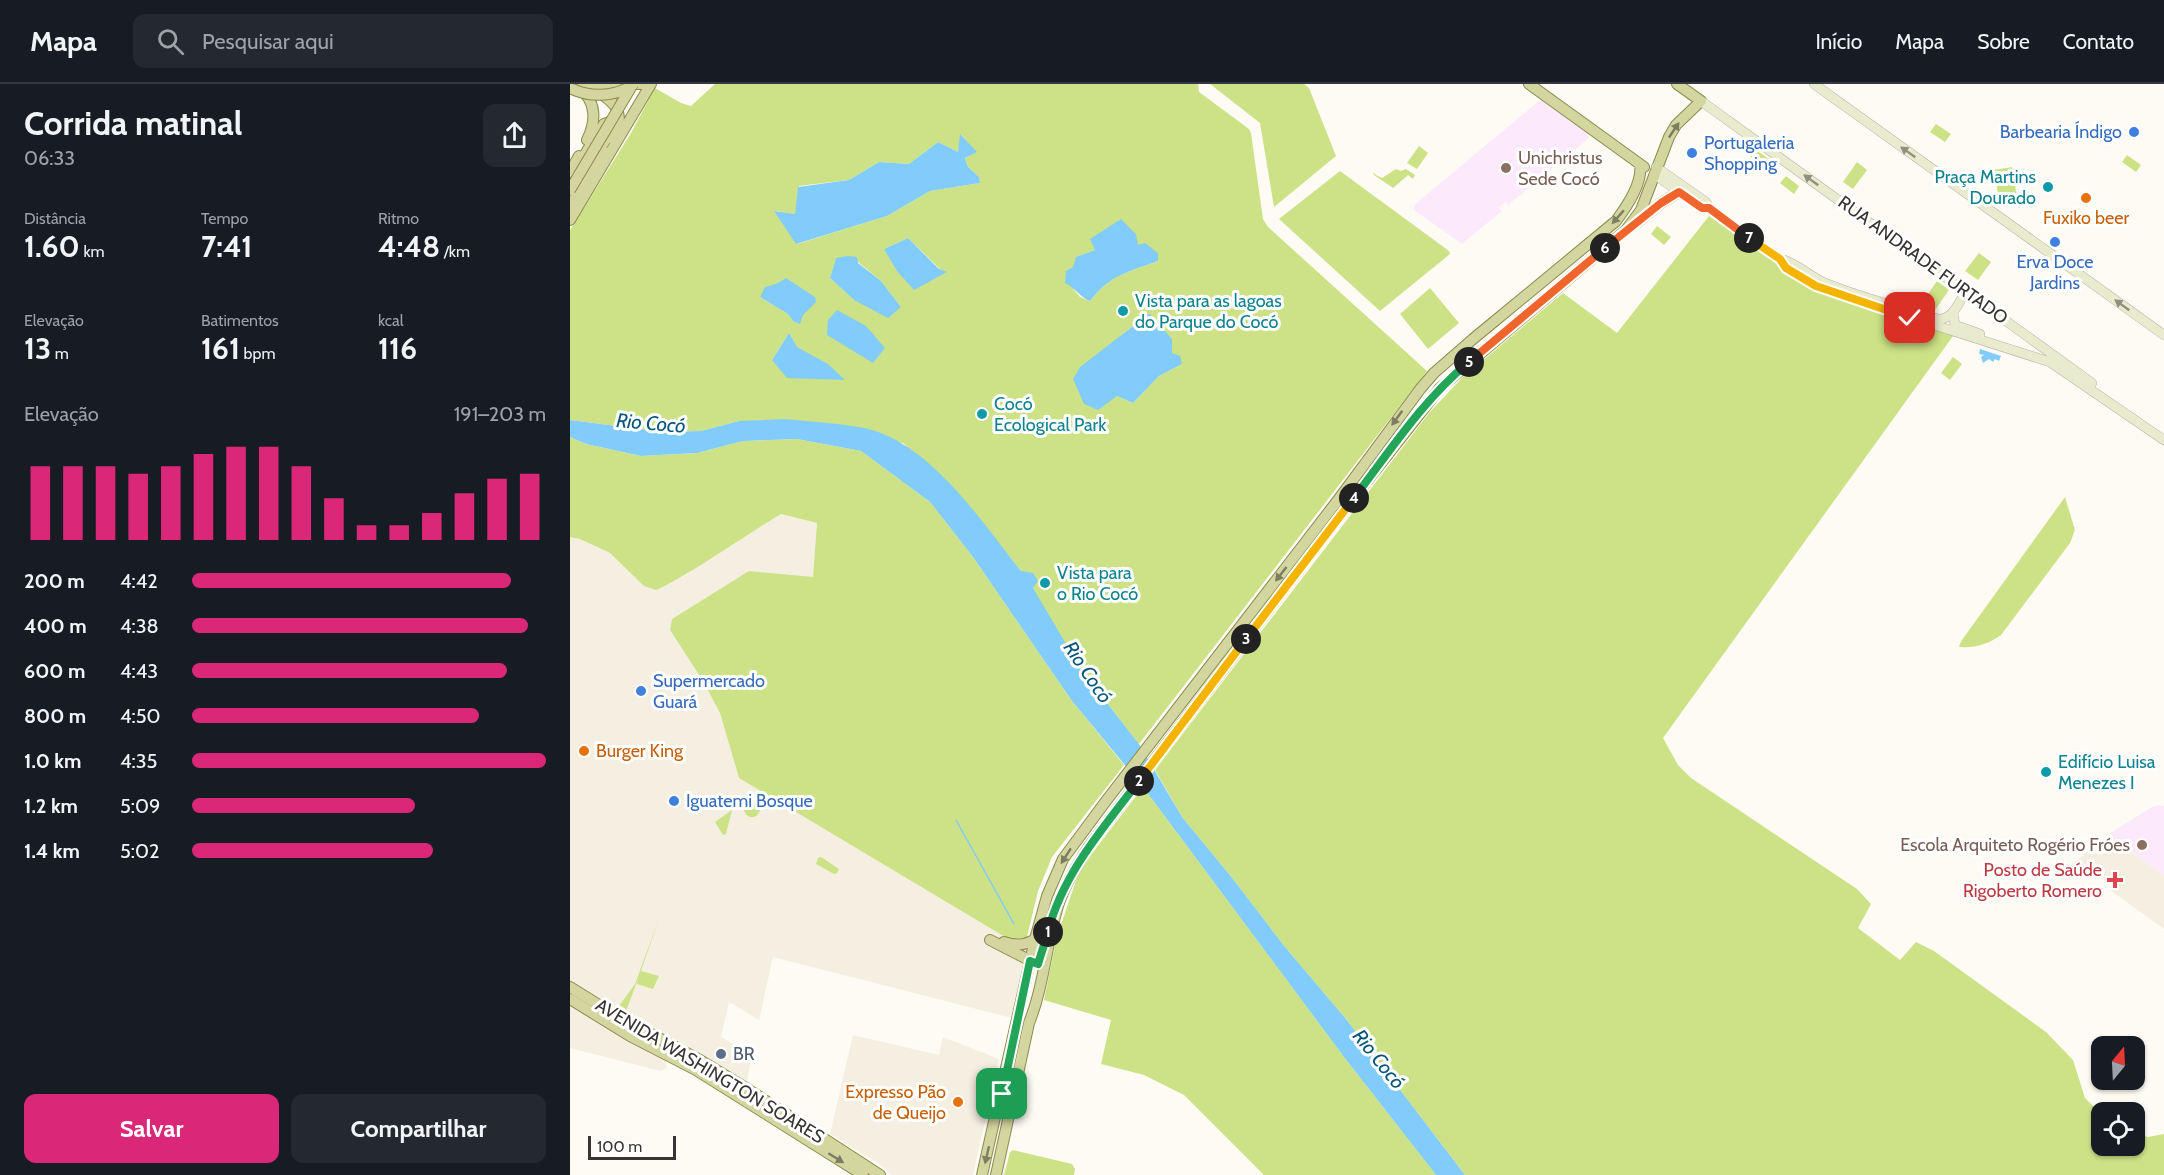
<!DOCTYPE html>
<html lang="pt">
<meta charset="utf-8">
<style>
body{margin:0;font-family:Cabin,sans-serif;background:#242831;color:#f1f3f6;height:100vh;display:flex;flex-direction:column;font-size:22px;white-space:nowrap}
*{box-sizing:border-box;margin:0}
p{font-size:20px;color:#9ea1a6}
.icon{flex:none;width:33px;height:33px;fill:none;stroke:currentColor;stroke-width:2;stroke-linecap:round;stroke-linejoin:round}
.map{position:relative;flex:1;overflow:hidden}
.drawer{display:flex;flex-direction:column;background:#171b24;width:570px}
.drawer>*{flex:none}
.needle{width:39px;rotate:18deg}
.tools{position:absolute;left:1521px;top:952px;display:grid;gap:12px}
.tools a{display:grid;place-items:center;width:54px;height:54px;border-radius:12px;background:#171b24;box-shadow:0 2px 4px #0004;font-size:30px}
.scale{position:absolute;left:18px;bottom:15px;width:88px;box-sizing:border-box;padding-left:6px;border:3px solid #373533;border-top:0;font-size:16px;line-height:21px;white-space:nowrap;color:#373533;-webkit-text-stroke:4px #fff;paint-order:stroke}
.pin{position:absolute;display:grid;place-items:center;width:51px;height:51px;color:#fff;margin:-26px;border-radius:12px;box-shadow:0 3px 9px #0006}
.km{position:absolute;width:30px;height:30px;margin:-15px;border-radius:50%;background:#222;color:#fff;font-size:16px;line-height:30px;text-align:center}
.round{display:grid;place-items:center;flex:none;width:63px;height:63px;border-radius:12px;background:#242831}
.summary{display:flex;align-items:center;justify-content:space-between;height:102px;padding:0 24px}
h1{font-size:33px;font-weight:800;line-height:45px}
.figures{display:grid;grid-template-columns:repeat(3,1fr);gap:9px;height:102px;padding:6px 24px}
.figures div{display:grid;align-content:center}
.figures b{font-size:30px;font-weight:800}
.figures small{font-size:16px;font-weight:400}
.figures p{font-size:16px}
.chart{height:168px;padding:12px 24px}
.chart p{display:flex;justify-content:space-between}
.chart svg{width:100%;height:108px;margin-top:6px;stroke:#db2777;stroke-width:6}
.action{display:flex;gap:12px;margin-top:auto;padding:12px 24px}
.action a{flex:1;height:69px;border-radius:12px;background:#db2777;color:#fff;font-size:24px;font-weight:800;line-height:69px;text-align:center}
.action a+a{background:#242831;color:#f1f3f6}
ul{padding:0 24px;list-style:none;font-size:20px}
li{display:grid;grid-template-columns:96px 72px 1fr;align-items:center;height:45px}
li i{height:15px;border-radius:8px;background:#db2777}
header{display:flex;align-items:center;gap:36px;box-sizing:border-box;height:84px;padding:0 30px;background:#171b24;border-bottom:2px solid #363941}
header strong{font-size:28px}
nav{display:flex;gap:33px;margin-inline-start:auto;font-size:21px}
.search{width:420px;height:54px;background:#242831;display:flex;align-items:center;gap:15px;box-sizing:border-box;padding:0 21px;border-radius:12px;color:#9ea1a6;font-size:22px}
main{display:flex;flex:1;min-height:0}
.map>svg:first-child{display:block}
.built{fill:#f5efe2}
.education{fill:#fceafc}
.green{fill:#cde286;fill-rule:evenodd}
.water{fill:#82ccfb}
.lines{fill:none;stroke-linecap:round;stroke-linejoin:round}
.stream{stroke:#82ccfb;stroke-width:1.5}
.secondary-casing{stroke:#b5b2ac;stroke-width:10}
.primary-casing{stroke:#8a8c4e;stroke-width:12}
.secondary{stroke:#e9ebce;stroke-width:9}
.primary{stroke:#d3d69e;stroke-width:10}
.primary-bridge-casing{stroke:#8a8c4e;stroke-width:12;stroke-linecap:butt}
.primary-bridge{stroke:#d3d69e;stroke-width:10}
.oneway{fill:#7d7d63}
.oneway2{fill:#909080}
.split-1-casing{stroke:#fff;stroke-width:12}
.split-2-casing{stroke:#fff;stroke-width:12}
.split-3-casing{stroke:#fff;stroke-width:12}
.split-4-casing{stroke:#fff;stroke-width:12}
.split-5-casing{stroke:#fff;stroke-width:12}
.split-6-casing{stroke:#fff;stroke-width:12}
.split-7-casing{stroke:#fff;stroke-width:12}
.split-8-casing{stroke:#fff;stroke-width:12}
.split-1{stroke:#22a559;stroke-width:8}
.split-2{stroke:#22a559;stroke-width:8}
.split-3{stroke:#f5b400;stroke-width:8}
.split-4{stroke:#f5b400;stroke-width:8}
.split-5{stroke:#22a559;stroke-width:8}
.split-6{stroke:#f0652b;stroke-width:8}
.split-7{stroke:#f0652b;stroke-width:8}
.split-8{stroke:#f5b400;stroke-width:8}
.shop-dot{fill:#3f7fe0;stroke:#fff;stroke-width:2}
.education-dot{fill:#8d6e63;stroke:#fff;stroke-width:2}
.culture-dot{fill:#0f9aa8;stroke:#fff;stroke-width:2}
.food-dot{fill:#e8710a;stroke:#fff;stroke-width:2}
.health-dot{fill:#e0444e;stroke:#fff;stroke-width:2}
.service-dot{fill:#5c6f8a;stroke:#fff;stroke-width:2}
.labels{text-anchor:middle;stroke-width:6;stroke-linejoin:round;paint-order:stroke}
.shop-label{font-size:18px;fill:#366cbe;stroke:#fff;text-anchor:start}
.education-label{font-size:18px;fill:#785e54;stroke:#fff;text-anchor:start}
.culture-label{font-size:18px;fill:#0d838f;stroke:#fff;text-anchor:start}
.food-label{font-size:18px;fill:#c56008;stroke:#fff}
.street-label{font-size:18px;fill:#373533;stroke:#fff}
.health-label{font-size:18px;fill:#be3a42;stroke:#fff;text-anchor:end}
.service-label{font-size:18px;fill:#4e5e75;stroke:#fff;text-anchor:start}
.water-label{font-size:20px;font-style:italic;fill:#06567c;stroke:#fff}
</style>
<header>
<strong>Mapa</strong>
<div class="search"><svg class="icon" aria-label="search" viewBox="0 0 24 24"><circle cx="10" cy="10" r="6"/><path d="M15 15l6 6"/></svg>Pesquisar aqui</div>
<nav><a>Início</a><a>Mapa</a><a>Sobre</a><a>Contato</a></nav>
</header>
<main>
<section class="drawer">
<div class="summary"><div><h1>Corrida matinal</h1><p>06:33</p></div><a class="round"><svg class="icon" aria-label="share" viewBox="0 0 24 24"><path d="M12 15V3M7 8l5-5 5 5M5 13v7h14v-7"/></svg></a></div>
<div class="figures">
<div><p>Distância</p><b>1.60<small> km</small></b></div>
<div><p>Tempo</p><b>7:41</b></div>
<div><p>Ritmo</p><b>4:48<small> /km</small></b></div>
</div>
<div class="figures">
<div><p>Elevação</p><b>13<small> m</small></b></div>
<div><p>Batimentos</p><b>161<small> bpm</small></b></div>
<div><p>kcal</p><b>116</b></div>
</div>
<div class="chart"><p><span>Elevação</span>191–203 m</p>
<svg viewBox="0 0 160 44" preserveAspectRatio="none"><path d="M5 44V14M15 44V14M25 44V14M35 44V17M45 44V14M55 44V9M65 44V6M75 44V6M85 44V14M95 44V27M105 44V38M115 44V38M125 44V33M135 44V25M145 44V19M155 44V17"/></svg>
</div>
<ul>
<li><b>200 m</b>4:42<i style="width:90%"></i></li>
<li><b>400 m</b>4:38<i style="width:95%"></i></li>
<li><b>600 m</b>4:43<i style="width:89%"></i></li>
<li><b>800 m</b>4:50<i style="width:81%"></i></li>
<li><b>1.0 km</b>4:35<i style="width:100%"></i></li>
<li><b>1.2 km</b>5:09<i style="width:63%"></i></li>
<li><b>1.4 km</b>5:02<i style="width:68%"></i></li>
</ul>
<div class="action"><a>Salvar</a><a>Compartilhar</a></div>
</section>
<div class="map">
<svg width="1594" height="1091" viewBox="0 0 1594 1091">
<rect width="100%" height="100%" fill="#fefbf4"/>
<path class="built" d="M211,430L247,439L243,494L158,501L102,535L100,546L133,597L150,629L169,694L460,868L442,934L203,873L189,936L159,918L151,953L182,970L177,998L0,897V453L10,455L40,469L57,485L87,506L117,490L149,468Z
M1537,751L1594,791V845L1540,806L1542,802L1519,784L1515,788L1504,779Z
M0,920L96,978L97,984L91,987L0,964Z
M283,951L369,971L373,953L429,975L403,1091H322L308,1079L260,1050Z"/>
<path class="education" d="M969,17H974L1018,49L1019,54L938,121L936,118L929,123L932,127L892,160L844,126V121Z
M1589,721L1594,722V791L1537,751L1582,723Z"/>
<path class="green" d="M145,0H628L629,8L679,45L681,49L693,135L698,143L857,287L569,660L512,587L451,487L399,422L333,359L169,337L131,347L93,348L0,336V146L61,49L85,4L111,19L121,22ZM391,51L406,68L395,74L398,83L409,93L410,99L360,107L317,132L227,160L205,127L225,130L229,102L279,96L309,78L339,80L368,58L388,68ZM338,154L370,185L314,165ZM568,161L588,177C558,188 540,191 520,217L510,213L501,202L507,173L525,166ZM266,174L288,178L311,197L331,223L284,216L260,194ZM216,194L223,237L218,230L190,213ZM580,229L586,243L595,247L602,269L612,280L589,292L563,319L547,312L550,252ZM219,249L226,263L202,276Z
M640,0H734L739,4L766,72L704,123L690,39Z
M1366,40L1381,50L1375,58L1360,48Z
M849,62L858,69L847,85L837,79Z
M1186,66L1199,75L1194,83L1181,73Z
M1557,71L1571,81L1566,88L1552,78Z
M1287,78L1297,86L1283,105L1273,98Z
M1442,83L1447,113L1429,116L1424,86Z
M826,85L831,87L836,85L845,91L843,95L838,91L823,104L804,91L803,88L806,91L812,94Z
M770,87L879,167L880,170L810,227L709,135Z
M1216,92L1229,102L1224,110L1210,99Z
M1139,132L1218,188L1382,250L1383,252L1093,654L1108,681L1121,694L1287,805L1301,820L1288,844L1330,876L1346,858L1364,867L1476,948L1503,976L1515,1014L1531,1030L1532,1062H1564L1565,1049L1578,1053L1594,1050V1091H895L776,935L715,863L663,795L612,733L585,686L859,329L892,294L993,209L1047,249Z
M1087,142L1101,153L1094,161L1081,150Z
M1409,169L1421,178L1408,196L1395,187Z
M1367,197L1379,206L1365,226L1353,217Z
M860,204L889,239L858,265L830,230Z
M1383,273L1392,280L1380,296L1371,289Z
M0,353L16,360L71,372L127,369L173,357L227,355L291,367L360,418L403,473L502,617L554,681L482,773L468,807L457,853L440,856L169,694L150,629L133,597L100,546L102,535L179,487L243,493L247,439L211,430C169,455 130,484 87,506L74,502L40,469L10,455L0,453Z
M1495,413L1505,446L1500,459L1431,551C1419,560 1405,564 1390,563L1389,562L1392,556Z
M573,703L774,973L866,1091H694L614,1011L574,991L531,980L541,936L474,916L487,852L510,785Z
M174 725a8 8 0 1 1 16 0a8 8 0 1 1-16 0Z
M162,726L156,750L153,751L145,738Z
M251,773L269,785L267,789L264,790L246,780L248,774Z
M90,832L71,887L89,892L83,905L67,900L68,895L55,930L49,926V922L65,900Z
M443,1066L502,1080L505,1085L504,1091H434L440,1068Z"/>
<path class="water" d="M390,50L407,68L395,74L398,83L409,93L410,99L360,107L317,132L226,160L204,127L225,130L228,103L279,96L309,78L339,80L368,58L388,68Z
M551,135L566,150L568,161L575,159L588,169V177C558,188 540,191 520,217C509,213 505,203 495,199L496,187L503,183L506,173L525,166L520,155Z
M338,154L369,185L377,188L344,206L327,187L314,165Z
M277,172L287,173L288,179L311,197L331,223L318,234L284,216L260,194L266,174Z
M216,194L245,213L246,218L233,231L230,240L223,237L218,230L190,213L195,203L206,200Z
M267,226L296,242L315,264L303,279L257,251L258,236Z
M580,229L586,243L595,247L602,255V269L610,272L612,280L589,292L563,319L547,312L528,326L514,320L503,295L510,283Z
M219,249L227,263L258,280L275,296L217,294L202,276Z
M1410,265L1431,272L1429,277L1425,275L1423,278L1419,275L1413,279L1411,273L1414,271L1409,270Z
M216,335C241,338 269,339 294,344C360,358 411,437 451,487L463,489L468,497L463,504L512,587L569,660L612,733L663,795L715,863L776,935L895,1091H866L774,973L573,703L502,617L403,473L360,418L291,367L227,355L173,357L127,369L71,372L16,360L0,353V336L93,348L131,347L169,337Z"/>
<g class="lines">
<path class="stream" d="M386,736L444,840"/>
<defs>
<path id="secondary" d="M1244,0L1594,251
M1131,17L1522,299
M1086,83L1136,118L1139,124L1210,175L1216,184L1255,206L1480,278L1594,356
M1084,90L1132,124H1139
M1210,175C1226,178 1240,193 1255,199C1291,214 1332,224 1368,235C1383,236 1389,218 1396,207
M1383,229L1385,241L1410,250"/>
<path id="primary" d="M17,0C40,16 60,24 42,55
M29,0L39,3L51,0
M66,0H72
M959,0L1074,83
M10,5C27,18 26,38 17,56
M7,77L14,72L34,40L40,38L42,45L25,73
M0,88L9,72
M0,122L34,68
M0,136L81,0
M1066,139L1091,119L1109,108
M420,856L465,879
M434,858C445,862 455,862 465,855
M0,903L42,929L128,975L179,1006L310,1091
M0,915L60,952L126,986L293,1091
M412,1091L465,855L477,812L493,775L536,717L768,416L851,304L864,289L903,255L1046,137C1057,122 1073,99 1070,80
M426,1091L459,939C474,902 476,861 488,822C495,800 507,781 520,761L764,439L870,304L1056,146L1071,126L1099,53L1106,41L1131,17L1107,0"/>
</defs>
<use href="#secondary" class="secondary-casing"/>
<use href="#primary" class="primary-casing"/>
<use href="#secondary" class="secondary"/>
<use href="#primary" class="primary"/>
<defs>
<path id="primary-bridge" d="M0,4C20,14 44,13 63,1
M0,106L63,0"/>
</defs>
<use href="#primary-bridge" class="primary-bridge-casing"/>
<use href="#primary-bridge" class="primary-bridge"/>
</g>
<defs><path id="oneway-solid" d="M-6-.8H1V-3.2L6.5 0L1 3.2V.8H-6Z" transform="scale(1.5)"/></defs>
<g class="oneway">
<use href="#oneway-solid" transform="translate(1104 46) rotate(-56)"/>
<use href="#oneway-solid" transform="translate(1048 133) rotate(131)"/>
<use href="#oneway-solid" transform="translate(827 334) rotate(126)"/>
<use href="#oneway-solid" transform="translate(711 490) rotate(128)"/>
<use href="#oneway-solid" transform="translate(496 772) rotate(123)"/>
<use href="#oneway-solid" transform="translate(417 1071) rotate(103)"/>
<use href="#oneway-solid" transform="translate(266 1074) rotate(32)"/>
</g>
<g class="oneway2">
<use href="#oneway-solid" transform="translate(1338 68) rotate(-145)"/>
<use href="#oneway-solid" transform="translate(1241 96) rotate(-144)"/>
<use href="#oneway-solid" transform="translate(1552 221) rotate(-144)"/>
</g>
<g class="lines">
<defs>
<path id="split-1" d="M432,1010L460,877L468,880L478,848"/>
<path id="split-2" d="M478,848C492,791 533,744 569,697"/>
<path id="split-3" d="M569,697L676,555"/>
<path id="split-4" d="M676,555L784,414"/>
<path id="split-5" d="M784,414C820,367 853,316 899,278"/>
<path id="split-6" d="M899,278L1035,164"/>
<path id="split-7" d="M1035,164L1091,119L1109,108L1132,124H1139L1179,154"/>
<path id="split-8" d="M1179,154L1210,175L1216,184L1246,202L1340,234"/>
</defs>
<use href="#split-1" class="split-1-casing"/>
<use href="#split-2" class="split-2-casing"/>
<use href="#split-3" class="split-3-casing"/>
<use href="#split-4" class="split-4-casing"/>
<use href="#split-5" class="split-5-casing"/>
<use href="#split-6" class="split-6-casing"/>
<use href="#split-7" class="split-7-casing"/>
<use href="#split-8" class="split-8-casing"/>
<use href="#split-1" class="split-1"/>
<use href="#split-2" class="split-2"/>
<use href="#split-3" class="split-3"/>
<use href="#split-4" class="split-4"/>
<use href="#split-5" class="split-5"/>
<use href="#split-6" class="split-6"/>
<use href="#split-7" class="split-7"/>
<use href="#split-8" class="split-8"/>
</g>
<g class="shop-dot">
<circle cx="1564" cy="48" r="6"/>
<circle cx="1122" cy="69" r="6"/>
<circle cx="1485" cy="158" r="6"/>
<circle cx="71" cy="607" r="6"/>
<circle cx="104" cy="717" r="6"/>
</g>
<g class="education-dot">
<circle cx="936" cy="84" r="6"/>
<circle cx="1572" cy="761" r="6"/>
</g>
<g class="culture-dot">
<circle cx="1478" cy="103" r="6"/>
<circle cx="553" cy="227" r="6"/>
<circle cx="412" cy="330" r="6"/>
<circle cx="475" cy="499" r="6"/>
<circle cx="1476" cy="688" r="6"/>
</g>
<g class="food-dot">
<circle cx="1516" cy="114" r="6"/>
<circle cx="14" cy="667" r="6"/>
<circle cx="388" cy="1018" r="6"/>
</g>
<path class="health-dot" d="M1542 787h6v6h6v6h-6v6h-6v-6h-6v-6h6z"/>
<circle class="service-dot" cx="151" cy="970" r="6"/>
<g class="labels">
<g class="shop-label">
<text x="1552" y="54" text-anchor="end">Barbearia Índigo</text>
<text x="1134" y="65">Portugaleria<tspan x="1134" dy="21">Shopping</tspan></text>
<text x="1485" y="184" text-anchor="middle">Erva Doce<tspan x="1485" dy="21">Jardins</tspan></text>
<text x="83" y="603">Supermercado<tspan x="83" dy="21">Guará</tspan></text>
<text x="116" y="723">Iguatemi Bosque</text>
</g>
<g class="education-label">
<text x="948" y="80">Unichristus<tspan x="948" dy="21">Sede Cocó</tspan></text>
<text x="1560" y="767" text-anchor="end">Escola Arquiteto Rogério Fróes</text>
</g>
<g class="culture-label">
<text x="1466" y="99" text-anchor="end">Praça Martins<tspan x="1466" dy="21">Dourado</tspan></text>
<text x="565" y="223">Vista para as lagoas<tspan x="565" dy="21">do Parque do Cocó</tspan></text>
<text x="424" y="326">Cocó<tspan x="424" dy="21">Ecological Park</tspan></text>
<text x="487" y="495">Vista para<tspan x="487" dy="21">o Rio Cocó</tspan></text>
<text x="1488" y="684">Edifício Luisa<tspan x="1488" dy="21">Menezes I</tspan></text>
</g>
<g class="food-label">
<text x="1516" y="140">Fuxiko beer</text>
<text x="26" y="673" text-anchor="start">Burger King</text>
<text x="376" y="1014" text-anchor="end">Expresso Pão<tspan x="376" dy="21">de Queijo</tspan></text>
</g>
<g class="street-label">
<text transform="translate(1353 176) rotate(36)" y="6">RUA ANDRADE FURTADO</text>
<text transform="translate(140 987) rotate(31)" y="6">AVENIDA WASHINGTON SOARES</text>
</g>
<g class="health-label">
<text x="1532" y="792">Posto de Saúde<tspan x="1532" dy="21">Rigoberto Romero</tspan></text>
</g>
<g class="service-label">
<text x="163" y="976">BR</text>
</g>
<g class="water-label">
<text transform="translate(81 339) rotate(5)" y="7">Rio Cocó</text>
<text transform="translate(518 588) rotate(56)" y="7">Rio Cocó</text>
<text transform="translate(809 975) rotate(51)" y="7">Rio Cocó</text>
</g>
</g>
</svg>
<div class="tools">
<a><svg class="needle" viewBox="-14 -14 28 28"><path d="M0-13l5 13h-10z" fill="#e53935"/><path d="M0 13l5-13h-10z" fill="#9ea1a6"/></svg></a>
<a><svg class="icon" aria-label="locate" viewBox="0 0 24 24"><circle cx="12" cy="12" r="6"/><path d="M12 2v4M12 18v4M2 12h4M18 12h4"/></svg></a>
</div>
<div class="scale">100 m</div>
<div class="pin" style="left:432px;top:1010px;background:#1e9e55"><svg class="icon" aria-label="arrive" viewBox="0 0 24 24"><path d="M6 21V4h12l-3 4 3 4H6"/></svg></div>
<div class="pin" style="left:1340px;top:234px;background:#d93025"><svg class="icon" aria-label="check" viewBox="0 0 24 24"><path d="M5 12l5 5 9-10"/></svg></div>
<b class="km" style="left:478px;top:848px">1</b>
<b class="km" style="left:569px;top:697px">2</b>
<b class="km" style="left:676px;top:555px">3</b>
<b class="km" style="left:784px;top:414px">4</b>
<b class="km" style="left:899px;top:278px">5</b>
<b class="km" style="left:1035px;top:164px">6</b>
<b class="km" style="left:1179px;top:154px">7</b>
</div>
</main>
